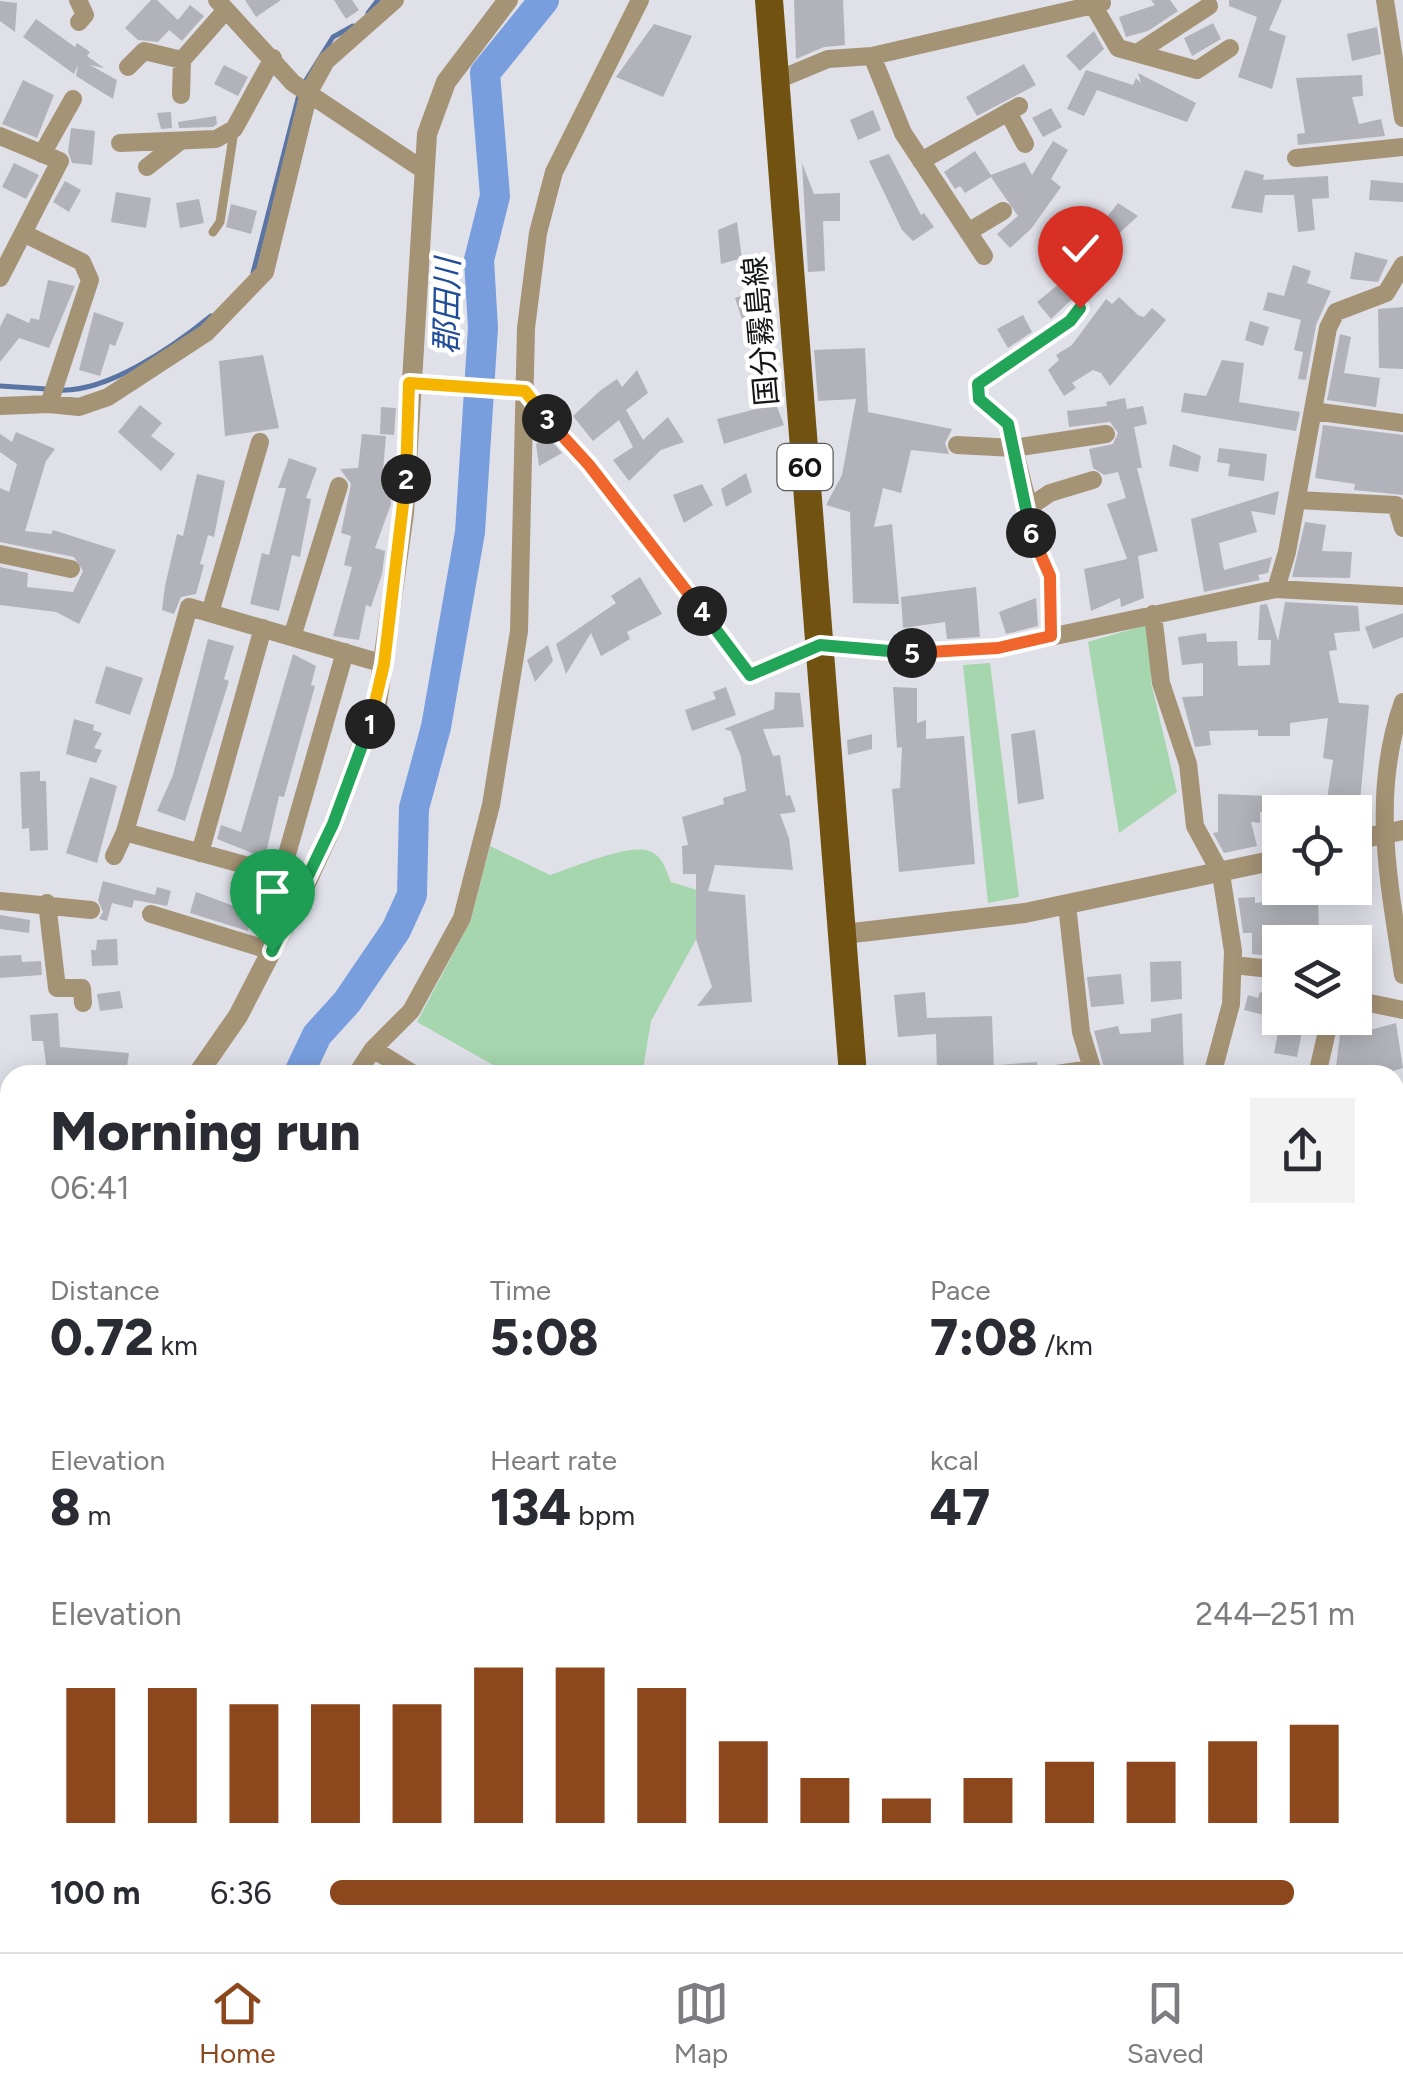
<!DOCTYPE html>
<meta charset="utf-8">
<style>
body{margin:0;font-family:Figtree,"Noto Sans JP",sans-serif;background:#f2f2f3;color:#2b2b33;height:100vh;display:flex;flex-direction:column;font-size:38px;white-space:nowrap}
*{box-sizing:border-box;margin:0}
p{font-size:32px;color:#7c7c81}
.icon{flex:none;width:55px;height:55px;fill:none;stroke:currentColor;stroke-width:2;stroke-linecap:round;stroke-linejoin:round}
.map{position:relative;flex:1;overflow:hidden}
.panel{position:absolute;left:0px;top:1065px;width:1405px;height:888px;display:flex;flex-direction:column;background:#fff;border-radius:30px 30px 0 0;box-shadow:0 5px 25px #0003}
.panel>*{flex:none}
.tools{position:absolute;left:1262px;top:795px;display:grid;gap:20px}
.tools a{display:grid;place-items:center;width:110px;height:110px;border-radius:0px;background:#fff;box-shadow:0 5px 25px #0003;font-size:50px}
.pin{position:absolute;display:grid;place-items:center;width:85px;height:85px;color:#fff;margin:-102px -42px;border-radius:50% 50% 50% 0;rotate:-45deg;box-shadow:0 0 10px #0007}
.pin .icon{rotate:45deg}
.km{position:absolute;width:50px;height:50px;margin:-25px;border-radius:50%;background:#222;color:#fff;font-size:28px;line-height:50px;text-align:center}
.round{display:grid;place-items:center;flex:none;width:105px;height:105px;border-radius:0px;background:#f2f2f3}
.summary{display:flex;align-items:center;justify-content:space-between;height:170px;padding:0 50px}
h1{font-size:55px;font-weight:800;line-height:75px}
.figures{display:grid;grid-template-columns:repeat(3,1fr);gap:15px;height:170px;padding:10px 50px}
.figures div{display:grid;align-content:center}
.figures b{font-size:50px;font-weight:800}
.figures small{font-size:28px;font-weight:400}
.figures p{font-size:28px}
.chart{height:280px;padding:20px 50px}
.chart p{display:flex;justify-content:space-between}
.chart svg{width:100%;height:180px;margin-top:10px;stroke:#8c471d;stroke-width:6}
ul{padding:0 50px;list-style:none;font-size:32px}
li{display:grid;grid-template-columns:160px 120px 1fr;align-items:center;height:75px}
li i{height:25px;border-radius:12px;background:#8c471d}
.menu{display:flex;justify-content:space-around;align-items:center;height:140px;border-top:2px solid #e1e1e2;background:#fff;font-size:28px;color:#7c7c81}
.menu a{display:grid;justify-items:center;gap:5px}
.menu .on{color:#8c471d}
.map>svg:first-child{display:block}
.green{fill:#a5d6ad}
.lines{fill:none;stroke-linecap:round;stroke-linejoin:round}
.stream{stroke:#5a75a3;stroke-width:5}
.river{stroke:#789ede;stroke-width:30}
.building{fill:#b2b2ba}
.service{stroke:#a59375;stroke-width:9}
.minor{stroke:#a59375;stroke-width:18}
.tertiary{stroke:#a59375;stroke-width:20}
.primary{stroke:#715210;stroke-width:28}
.split-1-casing{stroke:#fff;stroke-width:20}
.split-2-casing{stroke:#fff;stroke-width:20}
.split-3-casing{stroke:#fff;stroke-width:20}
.split-4-casing{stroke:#fff;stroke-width:20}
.split-5-casing{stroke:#fff;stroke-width:20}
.split-6-casing{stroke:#fff;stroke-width:20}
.split-7-casing{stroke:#fff;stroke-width:20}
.split-1{stroke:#22a559;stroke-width:12}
.split-2{stroke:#f5b400;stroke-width:12}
.split-3{stroke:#f5b400;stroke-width:12}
.split-4{stroke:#f0652b;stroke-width:12}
.split-5{stroke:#22a559;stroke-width:12}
.split-6{stroke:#f0652b;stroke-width:12}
.split-7{stroke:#22a559;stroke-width:12}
.labels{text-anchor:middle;stroke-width:9;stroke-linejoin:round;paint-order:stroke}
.shield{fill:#fff;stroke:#5a5b5d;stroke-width:2.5}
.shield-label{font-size:28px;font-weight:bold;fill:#141518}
.street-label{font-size:30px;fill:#141518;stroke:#fff}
.water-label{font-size:32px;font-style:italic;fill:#214d98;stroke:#fff}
</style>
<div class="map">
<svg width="1403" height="1952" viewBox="0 0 1403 1952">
<rect width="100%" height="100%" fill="#e0e0e9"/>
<path class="green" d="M1156,622L1151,682L1177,792L1119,833L1088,642Z
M990,663L1019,897L988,903L963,665Z
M490,846L550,875C571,868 630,843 649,851C663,856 666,870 671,882L697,890L698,936L651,1021L642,1075H511L417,1022L471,920Z"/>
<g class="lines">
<path class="stream" d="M368,13L378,0
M303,85L333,37L353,26
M253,273L299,95
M0,386L47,389
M58,390C107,393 173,347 211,316"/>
<path class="river" d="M298,1075L317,1035L347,1002L396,930L412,895L414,808L436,727L470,532L483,328L479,260L495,196L485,73L544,0
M0,1399L10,1391"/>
</g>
<path class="building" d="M151,0H157L178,20L190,5L204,16L182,41L169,30L158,42L138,40L125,28Z
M245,0H281L256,17Z
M334,0H352L359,10L346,19Z
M794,0H843L845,45L824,47L796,59Z
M1151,0H1170L1178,11L1148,31L1126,37L1119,17L1155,5Z
M1229,0H1282L1269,30L1286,36L1272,89L1238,77L1257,17L1229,6Z
M0,1L17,3L15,32L0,21Z
M36,19L75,47L77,43L90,52L87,56L104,68L90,65L117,80L113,99L76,76L78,65L74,74L23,37Z
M1213,23L1221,39L1192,56L1184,38Z
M654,24L692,36L663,97L616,77Z
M1377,27L1381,54L1352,61L1347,34Z
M1094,31L1104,49L1080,71L1066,56Z
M1024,64L1036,85L977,116L966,97Z
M224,65L248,77L238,96L214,84Z
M1086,70L1133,85L1136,78L1141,83L1138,73L1196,103L1187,122L1097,90L1084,116L1067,109Z
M1362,75L1363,96L1352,97L1359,124L1381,119L1385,136L1298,145L1297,134L1305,133L1296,78Z
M23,80L54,95L37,138L2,124Z
M1051,108L1062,127L1043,137L1032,118Z
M873,110L881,130L858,140L850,120Z
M171,112L172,128L161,129L157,113Z
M216,116L217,124L213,127L179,128L178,122Z
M71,128L95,131L92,165L72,163L68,152Z
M1053,141L1068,150L1051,179L1061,187L1031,229L1010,248L997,234L1018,216L991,177L965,193L960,186L955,189L944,172L975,151L991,175L1025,162L1032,175Z
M889,154L921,215L924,213L934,227L913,241L902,230L869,161Z
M14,163L39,175L26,199L2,187Z
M802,163L814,194L840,193V221H823L825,271L808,272Z
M1245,170L1264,175L1263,180L1328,176L1329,198L1312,199L1315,230L1298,232L1294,195H1265L1262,213L1231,208Z
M1371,180L1403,183V202L1369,200Z
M65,181L81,190L69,212L53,202Z
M116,192L151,198L146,228L111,222Z
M199,199L204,223L180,228L176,203Z
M1118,203L1138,216L1113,239L1117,242L1095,270L1077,255Z
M231,204L257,211L251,234L226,227Z
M737,222L742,258L721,264L718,230Z
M1355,252L1388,260L1378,282L1350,279Z
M1293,265L1311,271L1307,283L1331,291L1316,325L1306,380L1298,379L1303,352L1294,350L1301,320L1263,310L1268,292L1284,296Z
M48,280L75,286L49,348L19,338L0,362V327L7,313L29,323L31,318L39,320Z
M1060,283L1073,298L1051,319L1037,302Z
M768,287L776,314L742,319L735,298Z
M1119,297L1138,315L1144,317L1152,308L1166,320L1110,386L1101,373L1093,370L1072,383L1076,388L1064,396L1048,370L1059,360L1056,355L1072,345L1106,299L1112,304Z
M1403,307V369L1379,368L1378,309Z
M94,312L124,323L115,346L110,344L100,376L79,370Z
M1023,315L1032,332L1008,348L997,329Z
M1250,321L1269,327L1263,346L1245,340Z
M1340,334L1351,337L1344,373L1380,378L1376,407L1327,400Z
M865,348L868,412L952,429L945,443L949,454L911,450L901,493L883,488L874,527L892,524L899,604L853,603L850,512L826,505L842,475L856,399L818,401L814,350Z
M263,355L279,428L225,436L219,361Z
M1222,360L1244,363L1239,402L1300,412L1296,431L1181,412L1184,393L1206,396Z
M637,370L648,393L626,410L643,440L668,417L684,442L661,450L629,481L613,460L633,447L619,420L593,441L573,416L601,390L617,379L622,387Z
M1125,398L1127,409L1143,406L1147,424L1134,427L1142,468H1137L1158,551L1138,556L1144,598L1121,607L1120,598L1091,611L1084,569L1127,559L1107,504L1126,498L1118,472L1104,475L1093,468L1089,449L1113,444L1118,433L1110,422L1069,427L1067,411L1107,406L1106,402Z
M776,404L784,425L724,444L717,419Z
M140,405L162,423L151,436L175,454L161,471L118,432Z
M381,407L396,408L394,435L380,434Z
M1323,425L1403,435V495L1354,490L1355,484L1315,478Z
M16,432L55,449L46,461L25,531L51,534L53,530L116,550L79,624L56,612L0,605V567L28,573L27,587L73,592L83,571L74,557L0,542V488L9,492L17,464L0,452V434L12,442Z
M362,434L386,436L382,482L390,481L391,504L375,548L385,551L382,574L371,607L366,605L359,640L333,636L352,567L344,565L351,536L341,533L351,484L340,469L358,468Z
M548,437L562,453L539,466L536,444Z
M1173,444L1201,456L1198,472L1169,466Z
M1219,448L1267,454L1264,481L1228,476L1230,464L1217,462Z
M289,458L317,468L306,498L311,499L300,557L292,555L279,611L250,604L262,553L269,555L286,488H278Z
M746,473L752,492L726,507L721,489Z
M197,474L225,481L214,537L208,535L200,564L204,565L196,594L181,597L174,614L162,610L165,586L177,534L183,536Z
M702,484L713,505L684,523L673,495Z
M1279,491L1275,515L1251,511L1257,532L1219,543L1224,570L1272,557L1268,573L1258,575L1260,580L1204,592L1191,519Z
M1305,522L1326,525L1322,551L1352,552L1350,578L1292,577Z
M640,577L662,614L627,632L630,639L601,656L591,633L566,674L556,644L616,603L611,596Z
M976,587L980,637L947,639L945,622L903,628L901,597Z
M1036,598L1038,626L1006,634L999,612Z
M1285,602L1358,606L1360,631L1334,633L1337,650L1329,651L1339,703L1369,705L1359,812H1325L1333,760L1323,758L1328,718L1290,723V736H1258V730L1209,731L1211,745L1195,747L1182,697L1203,696V663L1182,665L1178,637L1206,633L1207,642L1237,641L1238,666L1270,665L1271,640H1258L1260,605L1267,604L1278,641Z
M1403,613V637L1373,649L1365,627Z
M208,639L234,646L224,679L229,681L185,821L157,811L173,775Z
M548,645L553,661L535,682L527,660Z
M293,654L316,666L311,685L315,686L284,797L279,796L265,858L217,839L221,825L241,832Z
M106,666L143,678L130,715L95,703Z
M726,687L736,715L692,731L685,710L716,699L713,692Z
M893,687L917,688V723L926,720V739L964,736L975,864L899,872L892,789L900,788L902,747L897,748Z
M775,692L800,693L804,727L763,729L773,756L780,755L786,796L790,795L796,812L780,814L789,838L793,870L715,865L708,891L745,895L752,1002L697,1006L712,987L696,939V874H683L682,846L688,845L682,817L724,804L723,798L746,791L741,757L731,731L724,729L774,709Z
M74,719L94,725L93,730L102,733L94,748L102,750L96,763L66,754Z
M1035,730L1044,799L1018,804L1011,734Z
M872,734V749L848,755L847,740Z
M40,771V781H46L48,850L30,851L29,828L22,829L20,772Z
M90,777L117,786L97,863L66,853Z
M1218,794L1269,796L1268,812H1260V823L1251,822L1257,846L1224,853L1213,833L1218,832Z
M103,881L155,895L157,887L171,891L167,906L134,900L132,908L112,903L107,921L99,919L103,912L98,900Z
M196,892L253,913L248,931L190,913Z
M1318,894L1319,942H1280V957L1252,954V933H1243L1238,898L1255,897V903Z
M0,915L30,920L29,933L0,929Z
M117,939L118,965L92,966L91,950H96L97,940Z
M21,955L22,962L41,961L42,975L0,978V956Z
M1181,961L1182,999L1151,1002L1150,962Z
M1121,974L1124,1004L1091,1007L1087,977Z
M120,991L123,1008L100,1011L97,994Z
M925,992L927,1018L992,1016L994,1070L937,1072L936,1034L898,1037L894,995Z
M1260,992L1280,997V1019L1244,1010L1248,995L1258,998Z
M58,1013L60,1047L129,1053L126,1074L93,1070V1066L47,1071L43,1041H32L30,1015Z
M1182,1013L1184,1075H1106L1094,1031L1118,1026L1120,1034L1151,1032V1019Z
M1355,1014L1369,1018L1366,1031L1396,1023L1403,1068L1378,1075H1335L1342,1018H1355Z
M1281,1018H1317L1315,1029L1303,1027L1297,1057L1274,1053Z
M1037,1062V1075H999L998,1065Z"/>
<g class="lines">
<path class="service" d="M213,232L220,222L234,131"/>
<path class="minor" d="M78,0L85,15L79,22
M217,0L293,83L422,169
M1385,0L1403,118
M1093,5L1118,48L1197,70L1230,48
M1137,53L1209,6
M872,56L903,133L984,256
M128,67L144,51L182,60L226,10
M775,81L828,59L872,56L1102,3
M181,95L182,60
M1008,112L1025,144
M0,136L60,161L0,278
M120,143L216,139L234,129L273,58
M42,154L73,99
M1296,158L1403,147
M921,161L1019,106
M147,167L178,143
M968,232L1003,211
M409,383L525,391L589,465L751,675L820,645L920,653L998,648L1276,589L1403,596
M49,404L79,407L108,397L206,333L265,272L309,92L326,61L395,0
M0,406L49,404L90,280L82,262L23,233
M1313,411L1403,423
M957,445L1014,448L1106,434
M1297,500L1396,505L1403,528
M1029,507L1050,493L1093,480
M0,554L71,569
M1276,589L1287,552L1328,328L1336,312L1386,293L1403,265
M210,613L260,442
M1153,614L1161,683L1188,764L1195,826L1221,874L1233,951L1231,1004L1212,1075
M1051,636L1050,576L1031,537L1030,512L1008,425L979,399L978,384L1070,321L1080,308
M292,637L339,486
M1403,702C1370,794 1389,882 1403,975
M200,853L263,628
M114,856L125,832
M281,875L345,652
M307,882L125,832L189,607L384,664
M0,901L91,910
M47,903L57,988H82L83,1003
M1067,905L1081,1032L1094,1075
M151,914L272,951
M1233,965L1280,970
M1355,1000L1403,1010
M373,1049L415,1075
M1056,1074L1092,1069
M356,1075L373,1049L411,1011L462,918L491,805L519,631L526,328L538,233L554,172L640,0
M1317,1075L1330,1018
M0,1148L10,1150
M0,1310L10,1299
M0,1475L10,1464
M1395,1495L1403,1494
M0,1657L10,1658
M0,1895L10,1909
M35,1942L42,1952
M755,1942L756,1952
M851,1942L852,1952
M71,1952L74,1942
M1257,1952L1403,1949"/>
<path class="tertiary" d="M1355,840L1403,830
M844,934L1025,913L1280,859
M197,1075L238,1016L302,892L333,824L377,704L404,513L427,134L446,82L508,0"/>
<path class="primary" d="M769,0L853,1075
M920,1942V1952"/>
</g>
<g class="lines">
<defs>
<path id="split-1" d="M272,951L333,824L370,724"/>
<path id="split-2" d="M370,724L384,664L406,479"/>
<path id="split-3" d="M406,479L409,383L525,391L547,419"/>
<path id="split-4" d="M547,419L589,465L702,611"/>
<path id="split-5" d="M702,611L750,675L820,645L912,653"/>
<path id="split-6" d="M912,653L998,648L1051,636L1050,576L1031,533"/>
<path id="split-7" d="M1031,533L1008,424L979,399L978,384L1070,321L1080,308"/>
</defs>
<use href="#split-1" class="split-1-casing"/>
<use href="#split-2" class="split-2-casing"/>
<use href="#split-3" class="split-3-casing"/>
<use href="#split-4" class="split-4-casing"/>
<use href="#split-5" class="split-5-casing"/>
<use href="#split-6" class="split-6-casing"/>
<use href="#split-7" class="split-7-casing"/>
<use href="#split-1" class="split-1"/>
<use href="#split-2" class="split-2"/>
<use href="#split-3" class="split-3"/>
<use href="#split-4" class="split-4"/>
<use href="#split-5" class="split-5"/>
<use href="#split-6" class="split-6"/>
<use href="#split-7" class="split-7"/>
</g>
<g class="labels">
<rect class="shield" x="777.5" y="444" width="55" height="46" rx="8"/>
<g class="shield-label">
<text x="805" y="477">60</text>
</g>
<g class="street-label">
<text transform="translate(761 331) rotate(-95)" y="10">国分霧島線</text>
</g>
<g class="water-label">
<text transform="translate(447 306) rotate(-89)" y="11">郡田川</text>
</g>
</g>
</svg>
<div class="tools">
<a><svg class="icon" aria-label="locate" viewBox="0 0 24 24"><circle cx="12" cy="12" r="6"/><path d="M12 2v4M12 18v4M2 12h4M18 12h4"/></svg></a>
<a><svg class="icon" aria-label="layers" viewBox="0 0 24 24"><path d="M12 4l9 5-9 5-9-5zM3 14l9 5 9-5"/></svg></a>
</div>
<div class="pin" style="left:272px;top:951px;background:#1e9e55"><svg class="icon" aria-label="arrive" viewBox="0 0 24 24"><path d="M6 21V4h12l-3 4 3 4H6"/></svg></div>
<div class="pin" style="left:1080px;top:308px;background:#d93025"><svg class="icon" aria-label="check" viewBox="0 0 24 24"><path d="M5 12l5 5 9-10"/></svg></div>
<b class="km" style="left:370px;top:724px">1</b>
<b class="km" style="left:406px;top:479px">2</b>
<b class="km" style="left:547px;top:419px">3</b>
<b class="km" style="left:702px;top:611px">4</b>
<b class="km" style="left:912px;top:653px">5</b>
<b class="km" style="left:1031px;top:533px">6</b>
<section class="panel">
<div class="summary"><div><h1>Morning run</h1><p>06:41</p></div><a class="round"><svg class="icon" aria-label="share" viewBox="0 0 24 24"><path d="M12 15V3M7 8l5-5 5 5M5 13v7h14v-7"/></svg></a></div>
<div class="figures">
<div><p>Distance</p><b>0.72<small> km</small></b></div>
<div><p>Time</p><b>5:08</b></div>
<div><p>Pace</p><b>7:08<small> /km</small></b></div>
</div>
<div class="figures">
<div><p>Elevation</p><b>8<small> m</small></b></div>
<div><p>Heart rate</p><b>134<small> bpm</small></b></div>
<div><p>kcal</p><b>47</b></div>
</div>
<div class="chart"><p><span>Elevation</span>244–251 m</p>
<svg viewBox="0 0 160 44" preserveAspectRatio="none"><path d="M5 44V11M15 44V11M25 44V15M35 44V15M45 44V15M55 44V6M65 44V6M75 44V11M85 44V24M95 44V33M105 44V38M115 44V33M125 44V29M135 44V29M145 44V24M155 44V20"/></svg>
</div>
<ul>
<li><b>100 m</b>6:36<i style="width:94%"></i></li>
</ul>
</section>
</div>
<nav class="menu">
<a class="on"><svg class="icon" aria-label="home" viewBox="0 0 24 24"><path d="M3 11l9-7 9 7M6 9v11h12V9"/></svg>Home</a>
<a><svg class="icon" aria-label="map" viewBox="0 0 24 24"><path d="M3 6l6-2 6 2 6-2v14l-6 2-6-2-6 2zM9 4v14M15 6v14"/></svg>Map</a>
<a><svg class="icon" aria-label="saved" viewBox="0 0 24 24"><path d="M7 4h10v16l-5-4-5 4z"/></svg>Saved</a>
</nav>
